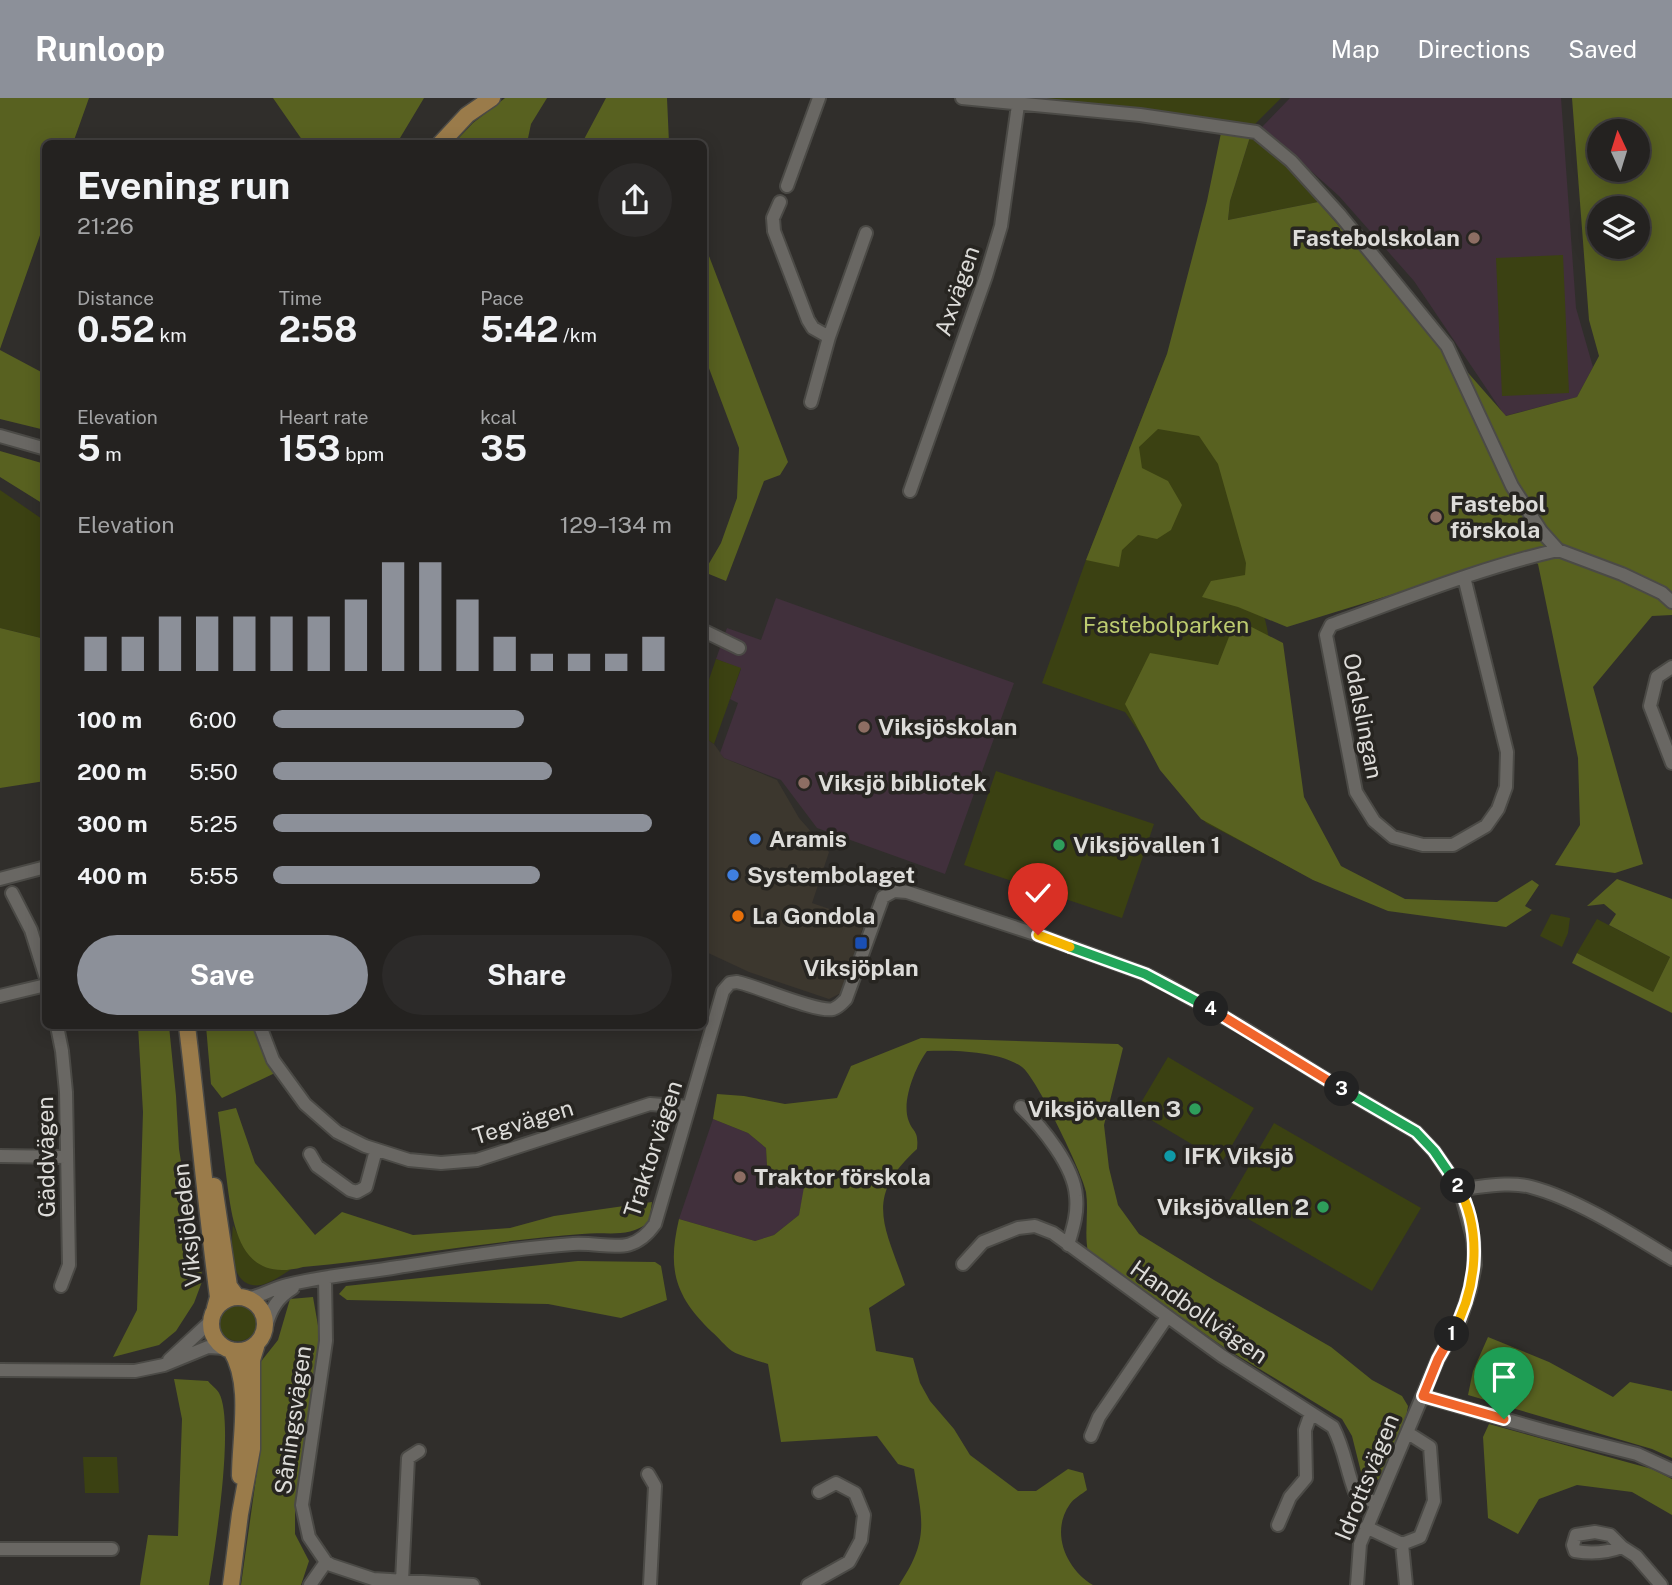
<!DOCTYPE html>
<meta charset="utf-8">
<style>
body{margin:0;font-family:"Public Sans",sans-serif;background:#2c2a29;color:#f1f3f6;height:100vh;display:flex;flex-direction:column;font-size:26px;white-space:nowrap}
*{box-sizing:border-box;margin:0}
p{font-size:23px;color:#a3a4a5}
.icon{flex:none;width:38px;height:38px;fill:none;stroke:currentColor;stroke-width:2;stroke-linecap:round;stroke-linejoin:round}
.map{position:relative;flex:1;overflow:hidden}
.side{position:absolute;left:42px;top:42px;width:665px;height:889px;display:flex;flex-direction:column;background:#242220;border-radius:10px;box-shadow:0 4px 18px #0003,0 0 0 2px #413f3e}
.side>*{flex:none}
.needle{width:46px;rotate:356deg}
.tools{position:absolute;left:1587px;top:21px;display:grid;gap:14px}
.tools a{display:grid;place-items:center;width:63px;height:63px;border-radius:50%;background:#242220;box-shadow:0 4px 18px #0003,0 0 0 2px #413f3e;font-size:35px}
.pin{position:absolute;display:grid;place-items:center;width:60px;height:60px;color:#fff;margin:-72px -30px;border-radius:50% 50% 50% 0;rotate:-45deg;box-shadow:0 0 7px #0007}
.pin .icon{rotate:45deg}
.km{position:absolute;width:35px;height:35px;margin:-18px;border-radius:50%;background:#222;color:#fff;font-size:19px;line-height:35px;text-align:center}
.round{display:grid;place-items:center;flex:none;width:74px;height:74px;border-radius:37px;background:#2c2a29}
.summary{display:flex;align-items:center;justify-content:space-between;height:119px;padding:0 35px}
h1{font-size:38px;font-weight:700;line-height:52px}
.figures{display:grid;grid-template-columns:repeat(3,1fr);gap:10px;height:119px;padding:7px 35px}
.figures div{display:grid;align-content:center}
.figures b{font-size:35px;font-weight:700}
.figures small{font-size:19px;font-weight:400}
.figures p{font-size:19px}
.chart{height:196px;padding:14px 35px}
.chart p{display:flex;justify-content:space-between}
.chart svg{width:100%;height:126px;margin-top:7px;stroke:#8c9099;stroke-width:6}
.primary-button{display:flex;gap:14px;margin-top:auto;padding:14px 35px}
.primary-button a{flex:1;height:80px;border-radius:42px;background:#8c9099;color:#fff;font-size:28px;font-weight:700;line-height:80px;text-align:center}
.primary-button a+a{background:#2c2a29;color:#f1f3f6}
ul{padding:0 35px;list-style:none;font-size:23px}
li{display:grid;grid-template-columns:112px 84px 1fr;align-items:center;height:52px}
li i{height:18px;border-radius:9px;background:#8c9099}
header{display:flex;align-items:center;gap:42px;box-sizing:border-box;height:98px;padding:0 35px;background:#8c9099;color:#fff}
header strong{font-size:33px}
nav{display:flex;gap:38px;margin-inline-start:auto;font-size:24px}
.map>svg:first-child{display:block}
.built{fill:#3c372e}
.education{fill:#41303c}
.green{fill:#3b4112}
.forest{fill:#586120;fill-rule:evenodd}
.lines{fill:none;stroke-linecap:round;stroke-linejoin:round}
.minor-casing{stroke:#4b4a46;stroke-width:16}
.major-casing{stroke:#4b4a46;stroke-width:19}
.minor{stroke:#696763;stroke-width:12}
.major{stroke:#9a7b4a;stroke-width:16}
.split-1-casing{stroke:#fff;stroke-width:14}
.split-2-casing{stroke:#fff;stroke-width:14}
.split-3-casing{stroke:#fff;stroke-width:14}
.split-4-casing{stroke:#fff;stroke-width:14}
.split-5-casing{stroke:#fff;stroke-width:14}
.split-6-casing{stroke:#fff;stroke-width:14}
.split-1{stroke:#f0652b;stroke-width:9}
.split-2{stroke:#f5b400;stroke-width:9}
.split-3{stroke:#22a559;stroke-width:9}
.split-4{stroke:#f0652b;stroke-width:9}
.split-5{stroke:#22a559;stroke-width:9}
.split-6{stroke:#f5b400;stroke-width:9}
.education-dot{fill:#8d6e63;stroke:#272521;stroke-width:2.5}
.shop-dot{fill:#3f7fe0;stroke:#272521;stroke-width:2.5}
.leisure-dot{fill:#2e9e5b;stroke:#272521;stroke-width:2.5}
.food-dot{fill:#e8710a;stroke:#272521;stroke-width:2.5}
.transit-dot{fill:#1a4fb4;stroke:#272521;stroke-width:2.5}
.culture-dot{fill:#0f9aa8;stroke:#272521;stroke-width:2.5}
.labels{text-anchor:middle;stroke-width:7;stroke-linejoin:round;paint-order:stroke}
.poi-label{font-size:23px;font-weight:bold;fill:#dddcd9;stroke:#272521;text-anchor:start}
.street-label{font-size:23px;fill:#dddcd9;stroke:#272521}
.park-label{font-size:23px;fill:#bdcc70;stroke:#272521}
</style>
<header>
<strong>Runloop</strong>
<nav><a>Map</a><a>Directions</a><a>Saved</a></nav>
</header>
<div class="map">
<svg width="1672" height="1487" viewBox="0 0 1672 1487">
<rect width="100%" height="100%" fill="#302e2b"/>
<path class="built" d="M704,639L714,646L724,660L777,682L799,720L829,754L812,805L865,823L841,895L829,901L749,874L704,853Z"/>
<path class="education" d="M1290,0H1561L1576,210L1593,269L1577,299L1505,318L1414,183L1339,98L1262,29Z
M776,500L1014,585L945,776L817,730L781,682L724,660L720,655L738,605L730,601L741,571L716,561L727,530L761,542Z
M713,1021L748,1035L766,1050L767,1068L805,1089L799,1117L774,1137L755,1143L679,1121Z"/>
<path class="green" d="M1046,0H1281L1255,26L1046,2Z
M1250,39L1286,68L1318,104L1228,122L1230,103Z
M1563,157L1569,295L1502,298L1496,160Z
M1167,256L1215,308L1267,530L1296,700L1316,783L1206,725L1186,701L1125,614L1042,585L1086,462Z
M0,392L45,423V541L0,530Z
M716,561L741,570L714,646L704,639V596Z
M996,673L1154,726L1122,820L964,767Z
M1551,816L1570,820L1568,835L1562,849L1540,838Z
M1597,821L1670,859L1653,895L1577,855Z
M1168,959L1254,1010L1222,1064L1136,1013Z
M1274,1025L1421,1110L1372,1193L1226,1108Z
M233,1127C246,1154 259,1170 290,1172C282,1177 270,1185 261,1187C229,1192 231,1147 233,1127Z
M218 1223a20 20 0 1 1 40 0a20 20 0 1 1-40 0Z
M83,1359H117L119,1395H85Z"/>
<path class="forest" d="M0,0H89L73,45L46,46L45,123L0,251Z
M273,0H424L397,45L305,46Z
M505,0H547L531,26L527,45H454L473,25Z
M606,0H667L669,45H582Z
M1572,0H1672V517L1652,518L1593,589L1643,766L1615,775L1555,767L1580,727L1578,660L1538,466L1523,456L1287,529L1238,509L1202,499L1211,483L1245,477L1246,465L1218,366L1199,338L1158,331L1139,349L1142,370L1168,383L1182,407L1171,432L1157,441L1138,437L1122,452L1119,469L1086,462L1167,256L1207,103L1221,35L1250,39L1230,103L1228,122L1318,104L1506,318L1577,299L1599,258L1589,222ZM1600,33H1638V72H1600ZM1600,110H1638V149H1600Z
M704,145L788,364L780,377L764,383L726,483L704,474L721,445L737,400L739,350L704,257Z
M0,252L45,276V332L0,321Z
M0,353L45,366V407L0,379Z
M1236,521L1283,545L1304,699L1341,768L1405,801L1497,804L1532,782L1539,787L1525,808L1532,812L1506,829L1388,813L1313,782L1201,721L1160,672L1125,606L1150,555L1218,567Z
M0,530L45,541V683L0,690Z
M1617,781L1672,801V915L1572,865L1577,855L1653,894L1670,859L1609,827L1616,816L1604,806L1587,808Z
M138,928H169L176,998L179,1051L191,1127L203,1181L194,1205L176,1233L159,1247L113,1259L137,1212L143,1014Z
M206,928H254L275,975L222,1000L211,986Z
M921,940L1118,946L1123,950L1104,1027L1109,1070L1118,1107L1139,1136L1214,1182L1331,1249L1372,1282L1402,1298L1408,1308L1406,1320L1382,1379L1373,1385L1362,1378L1352,1338L1342,1321L1225,1250L1088,1154C1084,1134 1089,1114 1086,1094C1083,1076 1036,979 1022,969C1000,953 954,952 927,953C916,968 902,1001 908,1021C913,1036 919,1031 917,1051C863,1100 885,1128 905,1187L869,1210L876,1253L913,1260L920,1285L930,1303L954,1331L970,1357L1018,1393H1036L1068,1371L1083,1375L1087,1392C1082,1396 1073,1401 1070,1406C1050,1434 1066,1471 1093,1487H899C930,1441 922,1422 914,1371L898,1366L877,1338L781,1344L768,1266C757,1262 742,1259 732,1253C725,1248 719,1240 712,1234C675,1198 667,1172 679,1121L755,1143L774,1137L799,1117L804,1089L767,1068L766,1050L748,1035L713,1021L717,996L744,998L785,1006L837,1000L851,968Z
M236,1010L255,1065L315,1137L342,1114L413,1137L510,1130L554,1118L652,1104L649,1124C628,1141 607,1133 582,1136C489,1143 397,1160 303,1169C241,1186 233,1130 227,1084C224,1061 221,1037 218,1014Z
M578,1163L655,1164L661,1168L667,1202L621,1220L548,1206L347,1202L339,1196L346,1188Z
M313,1199L320,1239L295,1406V1436L309,1463L301,1487H241L258,1366L259,1266L278,1242L290,1201Z
M1488,1239L1549,1264L1613,1299L1630,1284L1672,1293V1360L1652,1351L1468,1297L1473,1273Z
M174,1281L208,1283C211,1287 217,1291 219,1295C235,1324 215,1450 209,1487H140L148,1437L178,1438L182,1321Z
M1489,1326L1652,1371L1672,1381V1417L1632,1394L1577,1387L1539,1401L1518,1436L1488,1420L1483,1339Z"/>
<g class="lines">
<defs>
<path id="minor" d="M962,0L1140,17L1256,34L1291,63L1340,117L1447,248L1512,388L1541,433L1558,452L1622,476L1662,495L1672,504
M787,88L819,0
M780,104L773,120L774,133L808,222L813,230L829,239
M811,304L829,239L866,135
M0,338L46,351
M910,393L986,178L1001,128L1019,0
M1464,479L1507,654L1506,689L1498,711L1486,728L1453,747H1423L1393,739L1374,723L1356,694L1326,537L1331,527C1406,500 1480,470 1558,452
M704,533L739,550
M1672,569L1657,579L1650,608L1672,665
M0,781L42,770
M12,795L31,832L46,880
M0,898L46,887
M57,928L62,953L66,994L69,1167L61,1188
M260,928L273,962L305,1006L337,1034L365,1048L409,1062L441,1065L477,1062L650,1006L689,1009
M1021,1009C1042,1029 1074,1068 1076,1098C1078,1115 1073,1130 1068,1147
M310,1056L317,1068L350,1092L357,1094L366,1089L376,1052
M0,1058L66,1059
M1460,1091C1483,1089 1509,1083 1531,1089C1577,1101 1631,1136 1672,1161
M963,1166L983,1144L1018,1130L1035,1128L1053,1135L1222,1258L1333,1329C1345,1352 1346,1371 1355,1394L1377,1406
M325,1180L326,1243L302,1407L309,1439L326,1464L331,1467L373,1481L473,1487
M247,1201C261,1198 274,1190 287,1187C323,1178 362,1175 398,1169C456,1160 515,1150 573,1146C609,1144 631,1160 655,1126L723,893L730,885L737,884C757,888 817,915 833,911C839,909 842,905 846,901L883,799L894,793L907,794L1038,837L1145,876L1167,887L1245,931L1337,988L1416,1034L1434,1053L1460,1091L1473,1140L1475,1167L1470,1192L1460,1222L1438,1261L1360,1446L1357,1487
M266,1228C271,1211 277,1200 293,1190
M169,1262L211,1223
M0,1272L135,1273L164,1267L208,1249L225,1250
M1423,1298L1546,1333L1637,1356L1672,1372
M1091,1338L1099,1319L1167,1219
M648,1376L655,1388L650,1487
M1278,1427L1290,1399L1306,1380L1305,1332L1311,1315
M1366,1429L1402,1446L1420,1439L1434,1403L1430,1349L1408,1335
M1402,1446L1406,1487
M1622,1449C1606,1455 1592,1456 1575,1453L1573,1447L1576,1437L1595,1434L1610,1437L1622,1449L1636,1458L1661,1487
M0,1451H112
M402,1483L408,1360L419,1353
M310,1487L326,1464
M808,1487L849,1464L861,1442L864,1417L855,1395L836,1385L819,1394"/>
<path id="major" d="M440,46L467,17L492,0
M187,928C198,1018 206,1108 218,1199L215,1210
M214,1088L229,1188L237,1199
M211 1226a27 27 0 1 1 54 0a27 27 0 1 1-54 0Z
M231,1252C252,1287 240,1338 240,1378
M231,1487L240,1416L252,1351V1262L256,1249"/>
</defs>
<use href="#minor" class="minor-casing"/>
<use href="#major" class="major-casing"/>
<use href="#minor" class="minor"/>
<use href="#major" class="major"/>
</g>
<g class="lines">
<defs>
<path id="split-1" d="M1452,1236L1438,1261L1423,1298L1504,1321"/>
<path id="split-2" d="M1452,1236C1477,1191 1483,1134 1458,1088"/>
<path id="split-3" d="M1342,991L1416,1034L1434,1053L1458,1088"/>
<path id="split-4" d="M1211,911L1342,991"/>
<path id="split-5" d="M1070,849L1145,876L1211,911"/>
<path id="split-6" d="M1038,837L1070,849"/>
</defs>
<use href="#split-1" class="split-1-casing"/>
<use href="#split-2" class="split-2-casing"/>
<use href="#split-3" class="split-3-casing"/>
<use href="#split-4" class="split-4-casing"/>
<use href="#split-5" class="split-5-casing"/>
<use href="#split-6" class="split-6-casing"/>
<use href="#split-1" class="split-1"/>
<use href="#split-2" class="split-2"/>
<use href="#split-3" class="split-3"/>
<use href="#split-4" class="split-4"/>
<use href="#split-5" class="split-5"/>
<use href="#split-6" class="split-6"/>
</g>
<g class="education-dot">
<circle cx="1474" cy="140" r="7"/>
<circle cx="1436" cy="419" r="7"/>
<circle cx="864" cy="629" r="7"/>
<circle cx="804" cy="685" r="7"/>
<circle cx="740" cy="1079" r="7"/>
</g>
<g class="shop-dot">
<circle cx="755" cy="741" r="7"/>
<circle cx="733" cy="777" r="7"/>
</g>
<g class="leisure-dot">
<circle cx="1059" cy="747" r="7"/>
<circle cx="1195" cy="1011" r="7"/>
<circle cx="1323" cy="1109" r="7"/>
</g>
<circle class="food-dot" cx="738" cy="818" r="7"/>
<rect class="transit-dot" x="854" y="838" width="14" height="14" rx="3.5"/>
<circle class="culture-dot" cx="1170" cy="1058" r="7"/>
<g class="labels">
<g class="poi-label">
<text x="1460" y="148" text-anchor="end">Fastebolskolan</text>
<text x="1450" y="414">Fastebol<tspan x="1450" dy="26">förskola</tspan></text>
<text x="878" y="637">Viksjöskolan</text>
<text x="818" y="693">Viksjö bibliotek</text>
<text x="769" y="749">Aramis</text>
<text x="1073" y="755">Viksjövallen 1</text>
<text x="747" y="785">Systembolaget</text>
<text x="752" y="826">La Gondola</text>
<text x="861" y="878" text-anchor="middle">Viksjöplan</text>
<text x="1181" y="1019" text-anchor="end">Viksjövallen 3</text>
<text x="1184" y="1066">IFK Viksjö</text>
<text x="754" y="1087">Traktor förskola</text>
<text x="1309" y="1117" text-anchor="end">Viksjövallen 2</text>
</g>
<g class="street-label">
<text transform="translate(957 193) rotate(-71)" y="8">Axvägen</text>
<text transform="translate(1363 618) rotate(79)" y="8">Odalslingan</text>
<text transform="translate(523 1024) rotate(-17)" y="8">Tegvägen</text>
<text transform="translate(653 1051) rotate(-72)" y="8">Traktorvägen</text>
<text transform="translate(46 1059) rotate(-91)" y="8">Gäddvägen</text>
<text transform="translate(187 1127) rotate(-96)" y="8">Viksjöleden</text>
<text transform="translate(1199 1214) rotate(35)" y="8">Handbollvägen</text>
<text transform="translate(293 1322) rotate(-82)" y="8">Såningsvägen</text>
<text transform="translate(1367 1379) rotate(-68)" y="8">Idrottsvägen</text>
</g>
<g class="park-label">
<text x="1166" y="535">Fastebolparken</text>
</g>
</g>
</svg>
<div class="tools">
<a><svg class="needle" viewBox="-14 -14 28 28"><path d="M0-13l5 13h-10z" fill="#e53935"/><path d="M0 13l5-13h-10z" fill="#a3a4a5"/></svg></a>
<a><svg class="icon" aria-label="layers" viewBox="0 0 24 24"><path d="M12 4l9 5-9 5-9-5zM3 14l9 5 9-5"/></svg></a>
</div>
<div class="pin" style="left:1504px;top:1321px;background:#1e9e55"><svg class="icon" aria-label="arrive" viewBox="0 0 24 24"><path d="M6 21V4h12l-3 4 3 4H6"/></svg></div>
<div class="pin" style="left:1038px;top:837px;background:#d93025"><svg class="icon" aria-label="check" viewBox="0 0 24 24"><path d="M5 12l5 5 9-10"/></svg></div>
<b class="km" style="left:1452px;top:1236px">1</b>
<b class="km" style="left:1458px;top:1088px">2</b>
<b class="km" style="left:1342px;top:991px">3</b>
<b class="km" style="left:1211px;top:911px">4</b>
<section class="side">
<div class="summary"><div><h1>Evening run</h1><p>21:26</p></div><a class="round"><svg class="icon" aria-label="share" viewBox="0 0 24 24"><path d="M12 15V3M7 8l5-5 5 5M5 13v7h14v-7"/></svg></a></div>
<div class="figures">
<div><p>Distance</p><b>0.52<small> km</small></b></div>
<div><p>Time</p><b>2:58</b></div>
<div><p>Pace</p><b>5:42<small> /km</small></b></div>
</div>
<div class="figures">
<div><p>Elevation</p><b>5<small> m</small></b></div>
<div><p>Heart rate</p><b>153<small> bpm</small></b></div>
<div><p>kcal</p><b>35</b></div>
</div>
<div class="chart"><p><span>Elevation</span>129–134 m</p>
<svg viewBox="0 0 160 44" preserveAspectRatio="none"><path d="M5 44V32M15 44V32M25 44V25M35 44V25M45 44V25M55 44V25M65 44V25M75 44V19M85 44V6M95 44V6M105 44V19M115 44V32M125 44V38M135 44V38M145 44V38M155 44V32"/></svg>
</div>
<ul>
<li><b>100 m</b>6:00<i style="width:63%"></i></li>
<li><b>200 m</b>5:50<i style="width:70%"></i></li>
<li><b>300 m</b>5:25<i style="width:95%"></i></li>
<li><b>400 m</b>5:55<i style="width:67%"></i></li>
</ul>
<div class="primary-button"><a>Save</a><a>Share</a></div>
</section>
</div>
